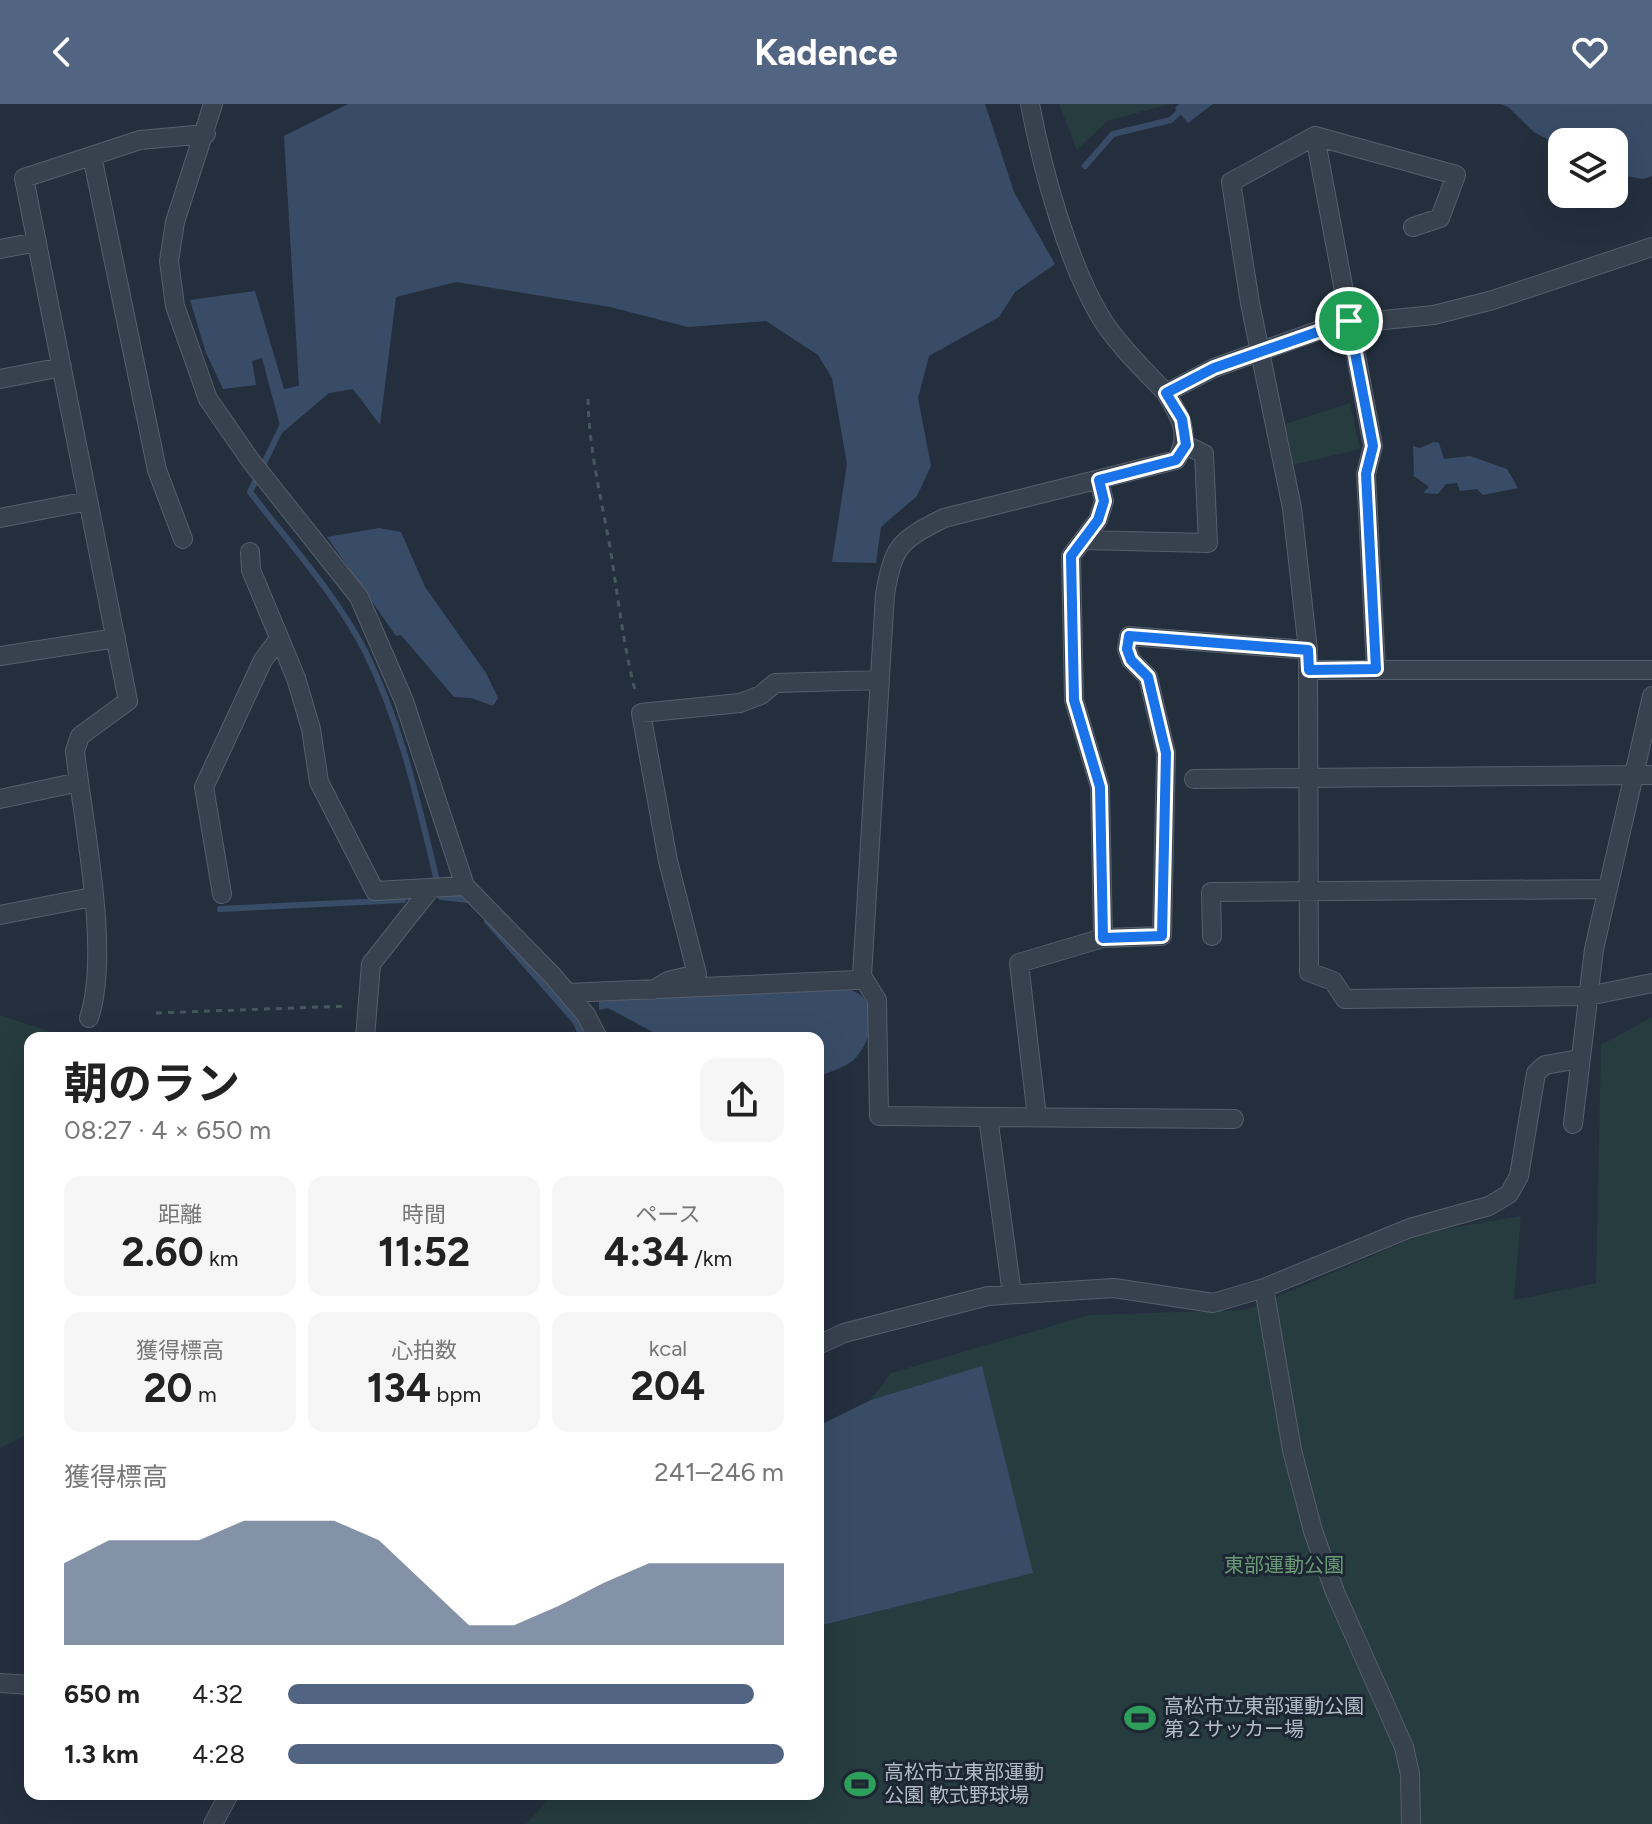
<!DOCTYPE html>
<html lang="ja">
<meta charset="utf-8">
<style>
body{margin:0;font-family:Figtree,"Noto Sans JP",sans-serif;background:#f6f6f6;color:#222;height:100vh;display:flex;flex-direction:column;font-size:30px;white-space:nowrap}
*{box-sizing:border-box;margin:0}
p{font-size:26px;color:#767676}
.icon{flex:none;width:44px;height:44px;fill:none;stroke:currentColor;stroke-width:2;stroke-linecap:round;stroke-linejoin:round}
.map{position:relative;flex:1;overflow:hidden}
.panel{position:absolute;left:24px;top:928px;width:800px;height:768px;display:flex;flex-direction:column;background:#fff;border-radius:16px;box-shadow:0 8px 32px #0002}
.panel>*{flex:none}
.controls{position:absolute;left:1548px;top:24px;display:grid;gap:16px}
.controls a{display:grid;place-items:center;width:80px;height:80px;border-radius:16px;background:#fff;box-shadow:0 8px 32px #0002;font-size:40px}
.pin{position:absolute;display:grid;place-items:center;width:68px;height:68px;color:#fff;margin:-34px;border:4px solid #fff;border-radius:50%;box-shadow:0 2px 8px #0007}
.round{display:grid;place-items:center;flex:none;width:84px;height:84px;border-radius:16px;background:#f6f6f6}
.overview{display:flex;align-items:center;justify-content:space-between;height:136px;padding:0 40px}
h1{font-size:44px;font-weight:700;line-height:60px}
.figures{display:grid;grid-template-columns:repeat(3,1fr);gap:12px;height:136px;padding:8px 40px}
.figures div{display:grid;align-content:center;border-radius:16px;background:#f6f6f6;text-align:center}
.figures b{font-size:40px;font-weight:700}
.figures small{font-size:22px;font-weight:400}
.figures p{font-size:22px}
.chart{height:224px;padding:16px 40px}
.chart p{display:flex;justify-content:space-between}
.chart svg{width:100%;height:144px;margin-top:8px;fill:#516482;opacity:.7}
ul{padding:0 40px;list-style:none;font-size:26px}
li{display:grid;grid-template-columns:128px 96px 1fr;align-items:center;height:60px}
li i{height:20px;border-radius:10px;background:#516482}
header{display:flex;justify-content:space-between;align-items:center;height:104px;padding:0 40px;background:#516482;color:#fff;font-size:36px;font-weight:700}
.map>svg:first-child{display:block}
.green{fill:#263c3f}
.water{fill:#394c67}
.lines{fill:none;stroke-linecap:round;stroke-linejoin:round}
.stream{stroke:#394c67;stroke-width:6}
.minor-casing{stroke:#565f6c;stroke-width:20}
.path{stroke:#44595c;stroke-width:3;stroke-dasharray:6 6;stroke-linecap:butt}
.minor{stroke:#38414e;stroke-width:18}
.route-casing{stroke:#fff;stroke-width:16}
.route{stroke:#1a73e8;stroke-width:10}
.labels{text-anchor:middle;stroke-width:6;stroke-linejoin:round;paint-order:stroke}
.park-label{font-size:20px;fill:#6b9a76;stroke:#1d2633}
.poi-label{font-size:20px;fill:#b4bcc9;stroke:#1d2633;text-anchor:start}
</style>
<header><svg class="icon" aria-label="back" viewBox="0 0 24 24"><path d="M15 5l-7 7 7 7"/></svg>Kadence<svg class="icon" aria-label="heart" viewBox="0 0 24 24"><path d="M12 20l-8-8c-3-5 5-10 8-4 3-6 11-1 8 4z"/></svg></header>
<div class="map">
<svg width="1652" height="1720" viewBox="0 0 1652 1720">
<rect width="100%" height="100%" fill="#242f3e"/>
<path class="green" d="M1059,0H1170L1107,17L1077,46Z
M1350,299L1360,345L1293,361L1285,320Z
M0,911L66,933L30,934V1329L0,1344Z
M1652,913V1720H526L554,1690H818V1365L891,1269L1089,1211L1246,1206L1428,1128L1521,1112L1514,1196L1596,1179L1601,941Z"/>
<path class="water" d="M348,0H985L1014,88L1055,160L1015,188L999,213L929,252L918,294L931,362L917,392L881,423L876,459L832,458L847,360L832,274L818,251L766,217L688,223L610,203L456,178L396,193L380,321L353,285L329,289L282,329L262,254L252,257L256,281L223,285L206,249L190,196L255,187L284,285L299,282L284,32Z
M1179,0H1213L1188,19L1175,4Z
M1500,0H1652V72L1643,75L1614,70V38H1562V43L1534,28L1508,3Z
M1434,338L1439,339L1444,355L1470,352L1507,365L1518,384L1483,391L1477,385L1460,387L1457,379L1446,380L1438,390L1423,389L1429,383L1414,372L1413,342L1420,344Z
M379,424L401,428L425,483L486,569L498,594L493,602L471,594L454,593L401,531L396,532L327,433Z
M850,886C878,893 874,932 858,951C849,963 831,967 818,973V934H664L608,904L599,906V896Z
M982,1262L1033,1469L818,1522V1322L871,1296Z"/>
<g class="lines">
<path class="stream" d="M1085,62L1113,30L1171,16L1187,0
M284,318L250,388C289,439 335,489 365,547C404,625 420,709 441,793
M441,793L469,796
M220,805L403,796
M487,817L575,917L583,934"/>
<defs>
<path id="minor" d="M213,0L175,118L169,157L175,202L208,295L251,357L359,493L404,597L465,782L552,871L586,911L598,934
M1030,0C1042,64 1069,165 1105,220C1122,245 1145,267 1166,289L1214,264L1334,221L1434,211L1493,196L1652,143
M1315,32L1231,78L1250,199L1292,404L1308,546L1309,868L1333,877L1345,895L1588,892L1652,879
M92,52L157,366L183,435
M0,145L37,138
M0,275L62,263
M1166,289C1180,312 1192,331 1176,356L944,414C899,437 894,441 885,490L862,872L877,896L879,1012L1234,1015
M0,414L88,397
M1083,436L1208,439L1204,350L1186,341
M250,448L251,466L296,574L311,625L319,678L375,787L465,782
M0,552L116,534
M1376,565L1366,370L1373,342L1315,32L1456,71L1440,114L1413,123
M1309,566H1652
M1194,675L1652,671
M0,695L79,678
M222,790L204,683L263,556L278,536
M0,811L92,793
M1212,832L1211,788L1608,785
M1103,834L1162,832L1166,649L1148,573L1131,556L1127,545L1129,532L1308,546
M653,886L668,877L697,870L668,757L641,609L740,599L761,591L775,579L880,576
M568,889L857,876L862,872
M89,914C111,847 83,719 75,647L80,632L128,597L24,74L140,36L206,30
M365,934L371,860L431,784
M988,1013L1012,1190
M1037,1013L1019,859L1103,834L1100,683L1074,596L1071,452L1098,416L1104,397L1099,376
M1573,1020L1594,845L1652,592
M1264,1184L1292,1346L1313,1427L1335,1488L1404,1643L1410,1670L1411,1720
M818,1241L844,1229L988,1192L1114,1184L1213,1199L1264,1184L1410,1124L1489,1102L1509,1090L1519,1072L1536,969L1545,961L1579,955
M0,1579L30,1581
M213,1720L229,1690"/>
</defs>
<use href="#minor" class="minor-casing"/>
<path class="path" d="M588,295C589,346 601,393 610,443C618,492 623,541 636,590
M156,909L348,902"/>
<use href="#minor" class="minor"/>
</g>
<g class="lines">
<defs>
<path id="route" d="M1349,217L1373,342L1366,370L1376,565L1309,566L1308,546L1129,532L1127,545L1131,556L1148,573L1166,649L1162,832L1103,834L1100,683L1074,596L1071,452L1098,416L1104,397L1099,376L1176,356L1186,341L1182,315L1166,289L1214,264Z"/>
</defs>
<use href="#route" class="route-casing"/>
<use href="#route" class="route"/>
</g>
<defs>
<symbol id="stadium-bare" viewBox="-9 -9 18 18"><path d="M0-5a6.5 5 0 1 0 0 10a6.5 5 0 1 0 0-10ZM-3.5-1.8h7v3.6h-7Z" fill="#2e9e5b" stroke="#1d2633" stroke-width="2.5" paint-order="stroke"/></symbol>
</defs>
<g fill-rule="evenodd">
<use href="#stadium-bare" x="1118" y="1592" width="44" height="44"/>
<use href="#stadium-bare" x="838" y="1658" width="44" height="44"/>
</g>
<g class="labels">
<g class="park-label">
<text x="1284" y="1468">東部運動公園</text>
</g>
<g class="poi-label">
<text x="1164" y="1609">高松市立東部運動公園<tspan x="1164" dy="23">第２サッカー場</tspan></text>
<text x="884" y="1675">高松市立東部運動<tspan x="884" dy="23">公園 軟式野球場</tspan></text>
</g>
</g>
</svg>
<div class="controls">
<a><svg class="icon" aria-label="layers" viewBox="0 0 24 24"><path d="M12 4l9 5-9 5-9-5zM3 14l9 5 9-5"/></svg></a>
</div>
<div class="pin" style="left:1349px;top:217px;background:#1e9e55"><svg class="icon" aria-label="arrive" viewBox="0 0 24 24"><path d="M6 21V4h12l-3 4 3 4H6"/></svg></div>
<section class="panel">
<div class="overview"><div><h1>朝のラン</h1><p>08:27 · 4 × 650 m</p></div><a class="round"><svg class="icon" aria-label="share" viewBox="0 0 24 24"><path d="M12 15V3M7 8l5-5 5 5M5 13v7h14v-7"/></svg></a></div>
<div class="figures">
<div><p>距離</p><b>2.60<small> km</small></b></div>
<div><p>時間</p><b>11:52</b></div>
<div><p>ペース</p><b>4:34<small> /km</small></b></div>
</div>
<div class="figures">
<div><p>獲得標高</p><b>20<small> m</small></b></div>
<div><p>心拍数</p><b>134<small> bpm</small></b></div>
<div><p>kcal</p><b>204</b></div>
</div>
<div class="chart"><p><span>獲得標高</span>241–246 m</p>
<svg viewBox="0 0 160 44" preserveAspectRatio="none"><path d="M0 44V19L10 12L20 12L30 12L40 6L50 6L60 6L70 12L80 25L90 38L100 38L110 32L120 25L130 19L140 19L150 19L160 19V44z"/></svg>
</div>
<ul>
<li><b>650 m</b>4:32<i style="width:94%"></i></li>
<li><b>1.3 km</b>4:28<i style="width:100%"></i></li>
</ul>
</section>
</div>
